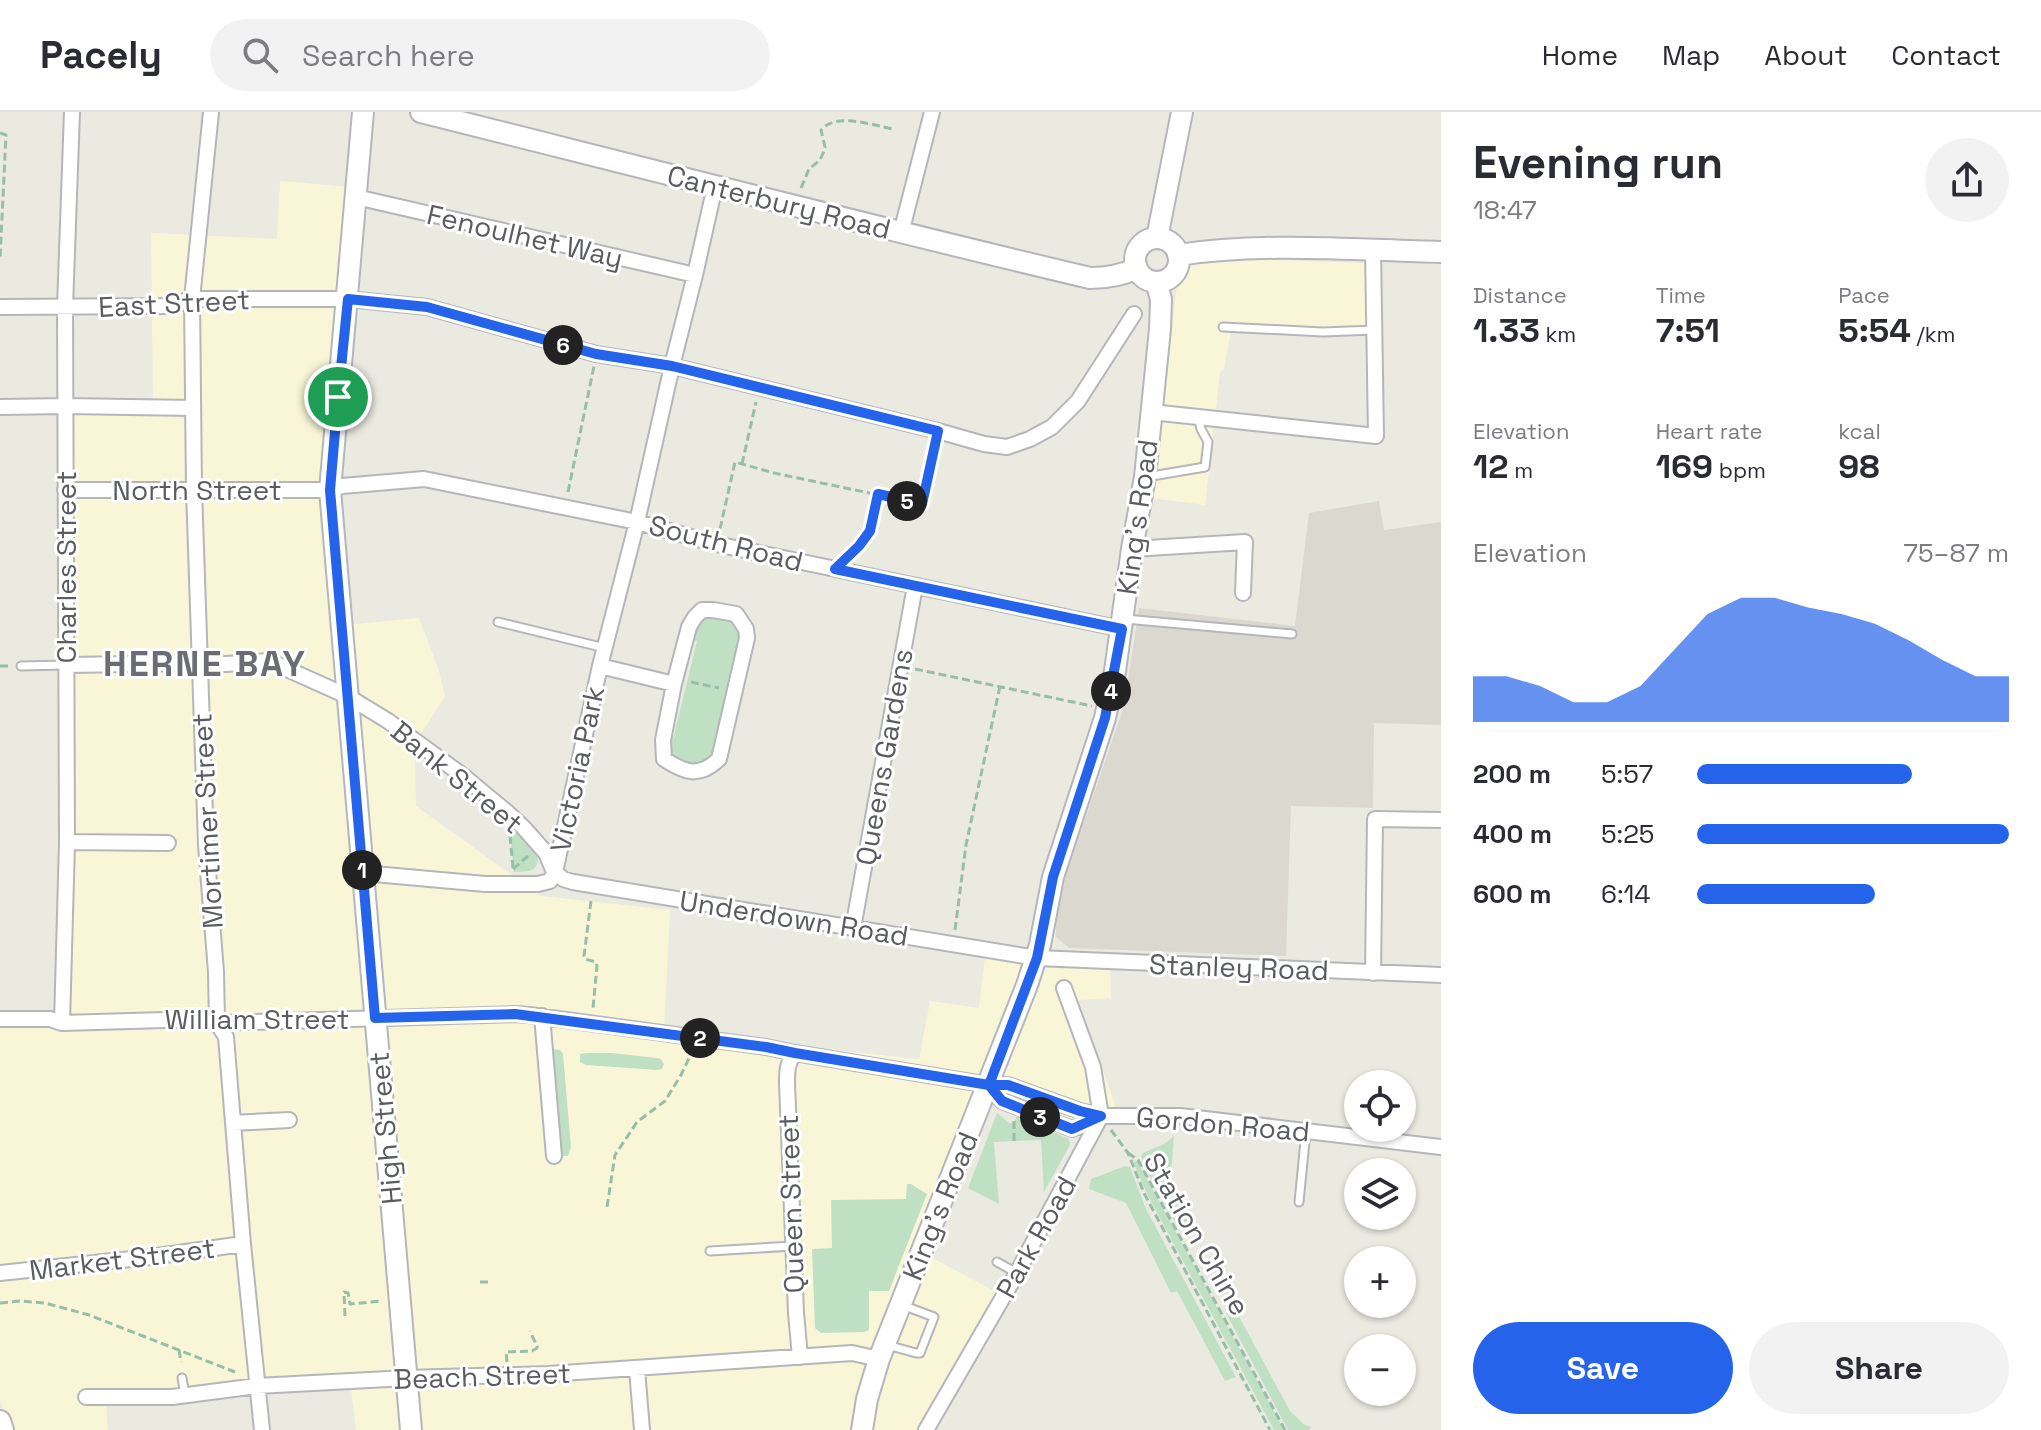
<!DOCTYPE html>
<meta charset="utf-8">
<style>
body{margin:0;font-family:"Space Grotesk",sans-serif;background:#f2f2f3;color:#2b2b33;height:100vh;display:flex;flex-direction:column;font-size:30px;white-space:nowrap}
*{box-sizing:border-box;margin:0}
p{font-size:26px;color:#7c7c81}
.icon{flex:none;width:44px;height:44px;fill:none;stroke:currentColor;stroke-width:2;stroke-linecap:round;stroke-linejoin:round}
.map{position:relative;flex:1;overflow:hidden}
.drawer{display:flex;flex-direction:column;background:#fff;width:600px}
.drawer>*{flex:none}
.fabs{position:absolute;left:1344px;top:958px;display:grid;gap:16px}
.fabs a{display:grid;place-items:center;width:72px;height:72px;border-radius:50%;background:#fff;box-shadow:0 2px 6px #0004;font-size:40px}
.pin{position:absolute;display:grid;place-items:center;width:68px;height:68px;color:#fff;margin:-34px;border:4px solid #fff;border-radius:50%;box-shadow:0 2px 8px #0007}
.km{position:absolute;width:40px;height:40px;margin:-20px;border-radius:50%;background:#222;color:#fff;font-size:22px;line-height:40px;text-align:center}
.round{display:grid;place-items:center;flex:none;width:84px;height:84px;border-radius:42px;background:#f2f2f3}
.head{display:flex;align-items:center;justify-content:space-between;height:136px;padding:0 32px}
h1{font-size:44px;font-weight:700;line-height:60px}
.figures{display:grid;grid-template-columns:repeat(3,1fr);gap:12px;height:136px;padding:8px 32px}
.figures div{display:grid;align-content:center}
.figures b{font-size:34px;font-weight:700}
.figures small{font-size:22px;font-weight:400}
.figures p{font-size:22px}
.chart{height:224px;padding:16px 32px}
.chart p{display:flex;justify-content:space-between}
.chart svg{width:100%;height:144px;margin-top:8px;fill:#2563eb;opacity:.7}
.action{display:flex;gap:16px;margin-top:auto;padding:16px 32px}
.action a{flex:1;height:92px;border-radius:48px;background:#2563eb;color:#fff;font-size:32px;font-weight:700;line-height:92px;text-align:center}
.action a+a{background:#f2f2f3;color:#2b2b33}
ul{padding:0 32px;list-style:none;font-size:26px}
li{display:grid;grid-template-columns:128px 96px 1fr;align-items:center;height:60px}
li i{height:20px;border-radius:10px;background:#2563eb}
header{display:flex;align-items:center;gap:48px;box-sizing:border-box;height:112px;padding:0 40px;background:#fff;border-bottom:2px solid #e1e1e2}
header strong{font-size:38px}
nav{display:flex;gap:44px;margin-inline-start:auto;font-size:28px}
.search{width:560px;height:72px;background:#f2f2f3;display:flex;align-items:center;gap:20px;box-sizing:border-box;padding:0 28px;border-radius:44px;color:#7c7c81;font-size:30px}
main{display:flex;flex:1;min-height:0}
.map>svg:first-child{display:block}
.commercial{fill:#f9f6d7}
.education{fill:#dbd9cf}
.green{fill:#c0e0c4}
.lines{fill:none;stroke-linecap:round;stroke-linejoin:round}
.lane-casing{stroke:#b4b6ba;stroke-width:11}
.street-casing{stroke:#b4b6ba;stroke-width:18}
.secondary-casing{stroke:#b5b6bc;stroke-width:24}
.path{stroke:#98bea8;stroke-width:3;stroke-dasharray:8 4;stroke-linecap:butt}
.lane{stroke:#fff;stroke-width:7}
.street{stroke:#fff;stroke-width:14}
.secondary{stroke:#fff;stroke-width:20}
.route-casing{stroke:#fff;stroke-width:16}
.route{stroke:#2563eb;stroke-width:10}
.labels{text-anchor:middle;stroke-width:6;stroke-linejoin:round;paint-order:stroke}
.street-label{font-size:28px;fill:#5a5c60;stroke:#fff}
.district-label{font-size:36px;font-weight:bold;letter-spacing:2px;fill:#6b6d72;stroke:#fff}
</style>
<header>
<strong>Pacely</strong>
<div class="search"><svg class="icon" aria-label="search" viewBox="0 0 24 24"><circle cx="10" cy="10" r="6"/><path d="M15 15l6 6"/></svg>Search here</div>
<nav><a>Home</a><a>Map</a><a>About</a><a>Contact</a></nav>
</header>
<main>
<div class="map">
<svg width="1441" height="1318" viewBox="0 0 1441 1318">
<rect width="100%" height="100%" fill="#ebeae1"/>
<path class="commercial" d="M280,69L363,76L338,371L346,513L419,506L439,559L445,585L422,620L415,647L416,694L541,784L670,798L664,920L919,947L930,889L979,896L986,837L1110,848L1111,886L1078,888L1116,995L1086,1013L1002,989L992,988L925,1142L998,1181L920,1318H356L350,1268L105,1281L108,1318H11L0,1288V913L69,916L68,290L153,293L151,121L277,127Z
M1211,146L1367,151L1369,222L1231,219L1224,257L1220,261L1205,393L1151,386L1177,173L1190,153Z"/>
<path class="education" d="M1379,389L1384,418L1441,410V613L1374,611L1373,696L1291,694L1286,844L1069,836L1056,825V805L1067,760L1124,594L1139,496L1295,514L1309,401Z"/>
<path class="green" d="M706,504L733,507L738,516L739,523L712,644C693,659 668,656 668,627H673L697,529L690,528L701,507Z
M512,715L538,745C538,762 526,759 514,760L510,717Z
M553,937L560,938L563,942L571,1035L568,1044H559L550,941Z
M587,941H612L656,946L661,947L664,952L662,957L657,958L586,953L580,950V942Z
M997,1001L1009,1011H1014L1017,1004L1069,1027L1070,1033L1044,1080L1041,1028L994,1030L999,1092L968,1076Z
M1174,1024L1170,1076L1188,1110L1177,1114L1147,1059L1141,1044L1143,1041L1164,1032Z
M1135,1048L1137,1049L1284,1318H1274L1148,1084L1134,1052Z
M1125,1054L1130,1055L1146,1097L1236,1265L1225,1269L1177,1179L1171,1181L1126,1091L1089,1077L1091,1067Z
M907,1072H911L927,1082L889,1179H869V1218L864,1220L821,1221L815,1216L812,1137L832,1136L831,1088L906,1087Z
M1235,1197L1290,1299L1305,1313L1311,1315L1309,1318H1288L1226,1201Z"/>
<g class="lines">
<defs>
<path id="lane" d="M1223,215L1323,220L1374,218
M1146,365L1205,355L1208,330L1201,317L1198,305
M1125,507L1292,522
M498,510L605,536
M21,554L66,553
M1299,1090L1306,1019
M710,1139L793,1134
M997,1150L1017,1161
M887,1233L916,1241H920L934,1205L902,1193
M182,1266L185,1283"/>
<path id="street" d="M211,0L192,187L194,377L206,733L216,860L217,911L226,925L243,1132L262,1318
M356,85L695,163
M901,121L932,0
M0,195L168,194L192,187H348L427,195L596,242L672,254L938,319L984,332L1007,335L1030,327L1052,315L1078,289L1134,202
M0,295L66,294L193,296
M1151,300L1376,324L1373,138
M65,378H330L342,374L424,367L637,410L716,432L1122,517
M1132,437L1245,430L1243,481
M702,498H713L736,502L746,517L747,526L719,647C699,666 685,661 664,647L663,628L674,572L689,515L695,505Z
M66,553L200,551L226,552L269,549L347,584L388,609L462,663L508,701L523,715L546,741L554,760
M600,554L674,572
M67,730L168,731
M555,760L563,767L573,770L1037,846L1441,863
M363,761L485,772H538L550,769L555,760L600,554L637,410L672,254L695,163L715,74
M853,816L915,474
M1373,861L1375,707L1441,708
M542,904L554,1044
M0,907H50L62,911L198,907L217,911L515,902L529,903L766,935L795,941L989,973H1008L1080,999L1101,1004H1180L1441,1035
M62,911L67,730L65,195L72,0
M795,941C787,951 787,959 787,971L796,1201L800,1245
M989,973L1002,989L1072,1017L1101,1004
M233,1011L289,1008
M0,1161L150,1145L243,1132
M637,1257L642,1318
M86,1285H172L257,1274L407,1266L549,1262L852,1241L879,1247
M926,1318L1017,1161L1101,1004L1093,955L1064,876"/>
<path id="secondary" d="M363,0L330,378L411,1318
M421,0C644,56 866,113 1090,166C1107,166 1121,164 1137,156
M1157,126L1182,0
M1135 148a22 22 0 1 1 44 0a22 22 0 1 1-44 0Z
M1178,143C1264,130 1354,138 1441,140
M0,1309L3,1318
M862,1318L867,1287L879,1247L1027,873L1040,833L1053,765L1105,606L1115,559L1132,437L1145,365L1160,217L1161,187L1156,170"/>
</defs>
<use href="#lane" class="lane-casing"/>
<use href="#street" class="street-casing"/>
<use href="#secondary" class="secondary-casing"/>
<path class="path" d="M0,21L6,23L0,147
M801,76L809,57L820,48L824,39L825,35L821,18C836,0 872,13 893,17
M742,352L756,290
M568,380L594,254
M720,417L735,350L774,361L922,392L935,333
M847,445L870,419L878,382
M0,554H9
M915,557L1092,594
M691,570L719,576
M510,724L513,756
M513,757L528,744
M591,789L584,844L585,847L596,850L597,854L593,896
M955,818L966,733L1000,574
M1111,1018L1128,1041L1144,1081L1270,1318
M1014,1029V1009
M1128,1041L1138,1048L1285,1318
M607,1095L615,1043L637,1010L665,989L681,963L691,942
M480,1170H489
M0,1191L20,1189L45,1191L89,1203L235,1260
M345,1204L344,1180L348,1181L350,1192L381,1189
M179,1238L181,1250
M507,1250L506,1240L532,1239L537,1236V1234L530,1219"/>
<use href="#lane" class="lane"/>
<use href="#street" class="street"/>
<use href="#secondary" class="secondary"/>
</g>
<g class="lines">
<defs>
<path id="route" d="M338,285L330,378L375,906L515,902L766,935L795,941L989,973H1008L1080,999L1101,1004L1072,1017L1002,989L989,973L1037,846L1053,765L1105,606L1122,517L835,457L859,434L870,419L878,382L922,392L938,319L672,254L596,242L427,195L348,187L338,285"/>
</defs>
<use href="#route" class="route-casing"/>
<use href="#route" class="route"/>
</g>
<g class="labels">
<g class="street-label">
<text transform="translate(779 90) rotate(14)" y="10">Canterbury Road</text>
<text transform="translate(525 124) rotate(13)" y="10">Fenoulhet Way</text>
<text transform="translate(174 191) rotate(-3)" y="10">East Street</text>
<text x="197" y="388">North Street</text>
<text transform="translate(1137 405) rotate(-82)" y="10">King's Road</text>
<text transform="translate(726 431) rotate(14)" y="10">South Road</text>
<text transform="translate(66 455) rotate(-90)" y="10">Charles Street</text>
<text transform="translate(884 645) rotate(-80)" y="10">Queens Gardens</text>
<text transform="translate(577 657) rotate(-78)" y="10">Victoria Park</text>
<text transform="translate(457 665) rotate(39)" y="10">Bank Street</text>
<text transform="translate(207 709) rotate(-93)" y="10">Mortimer Street</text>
<text transform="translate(794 806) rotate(9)" y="10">Underdown Road</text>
<text transform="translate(1239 855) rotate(2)" y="10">Stanley Road</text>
<text x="257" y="917">William Street</text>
<text transform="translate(1223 1012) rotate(5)" y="10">Gordon Road</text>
<text transform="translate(385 1016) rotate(-95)" y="10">High Street</text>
<text transform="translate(791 1092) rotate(-92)" y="10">Queen Street</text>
<text transform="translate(940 1094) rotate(-68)" y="10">King's Road</text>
<text transform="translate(1197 1122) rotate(60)" y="10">Station Chine</text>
<text transform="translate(1036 1125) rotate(-61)" y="10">Park Road</text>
<text transform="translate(122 1147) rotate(-7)" y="10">Market Street</text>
<text transform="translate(482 1264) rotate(-2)" y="10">Beach Street</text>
</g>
<g class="district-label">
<text x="205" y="564">HERNE BAY</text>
</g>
</g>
</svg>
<div class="fabs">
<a><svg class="icon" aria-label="locate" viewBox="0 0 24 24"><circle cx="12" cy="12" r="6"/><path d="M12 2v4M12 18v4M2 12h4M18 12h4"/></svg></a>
<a><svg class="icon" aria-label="layers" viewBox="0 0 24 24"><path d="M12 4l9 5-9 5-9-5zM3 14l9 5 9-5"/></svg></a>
<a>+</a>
<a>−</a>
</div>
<div class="pin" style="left:338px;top:285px;background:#1e9e55"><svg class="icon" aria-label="arrive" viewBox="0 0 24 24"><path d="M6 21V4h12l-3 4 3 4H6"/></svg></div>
<b class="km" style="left:362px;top:758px">1</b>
<b class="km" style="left:700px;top:926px">2</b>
<b class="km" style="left:1040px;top:1005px">3</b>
<b class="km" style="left:1111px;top:579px">4</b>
<b class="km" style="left:907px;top:389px">5</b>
<b class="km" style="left:563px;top:233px">6</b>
</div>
<section class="drawer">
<div class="head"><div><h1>Evening run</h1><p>18:47</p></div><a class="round"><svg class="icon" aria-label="share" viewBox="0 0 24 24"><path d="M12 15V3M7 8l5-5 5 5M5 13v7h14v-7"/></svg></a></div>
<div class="figures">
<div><p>Distance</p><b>1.33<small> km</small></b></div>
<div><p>Time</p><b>7:51</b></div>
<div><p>Pace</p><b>5:54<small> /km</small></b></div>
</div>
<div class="figures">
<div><p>Elevation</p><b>12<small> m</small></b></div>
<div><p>Heart rate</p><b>169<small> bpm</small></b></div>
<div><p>kcal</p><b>98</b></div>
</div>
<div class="chart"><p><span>Elevation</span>75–87 m</p>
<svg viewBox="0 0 160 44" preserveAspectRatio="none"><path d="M0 44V30L10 30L20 33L30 38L40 38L50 33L60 22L70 11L80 6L90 6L100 9L110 11L120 14L130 19L140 25L150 30L160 30V44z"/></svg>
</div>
<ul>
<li><b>200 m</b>5:57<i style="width:69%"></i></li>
<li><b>400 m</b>5:25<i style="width:100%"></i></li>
<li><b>600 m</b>6:14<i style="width:57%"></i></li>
</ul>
<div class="action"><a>Save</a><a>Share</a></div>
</section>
</main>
